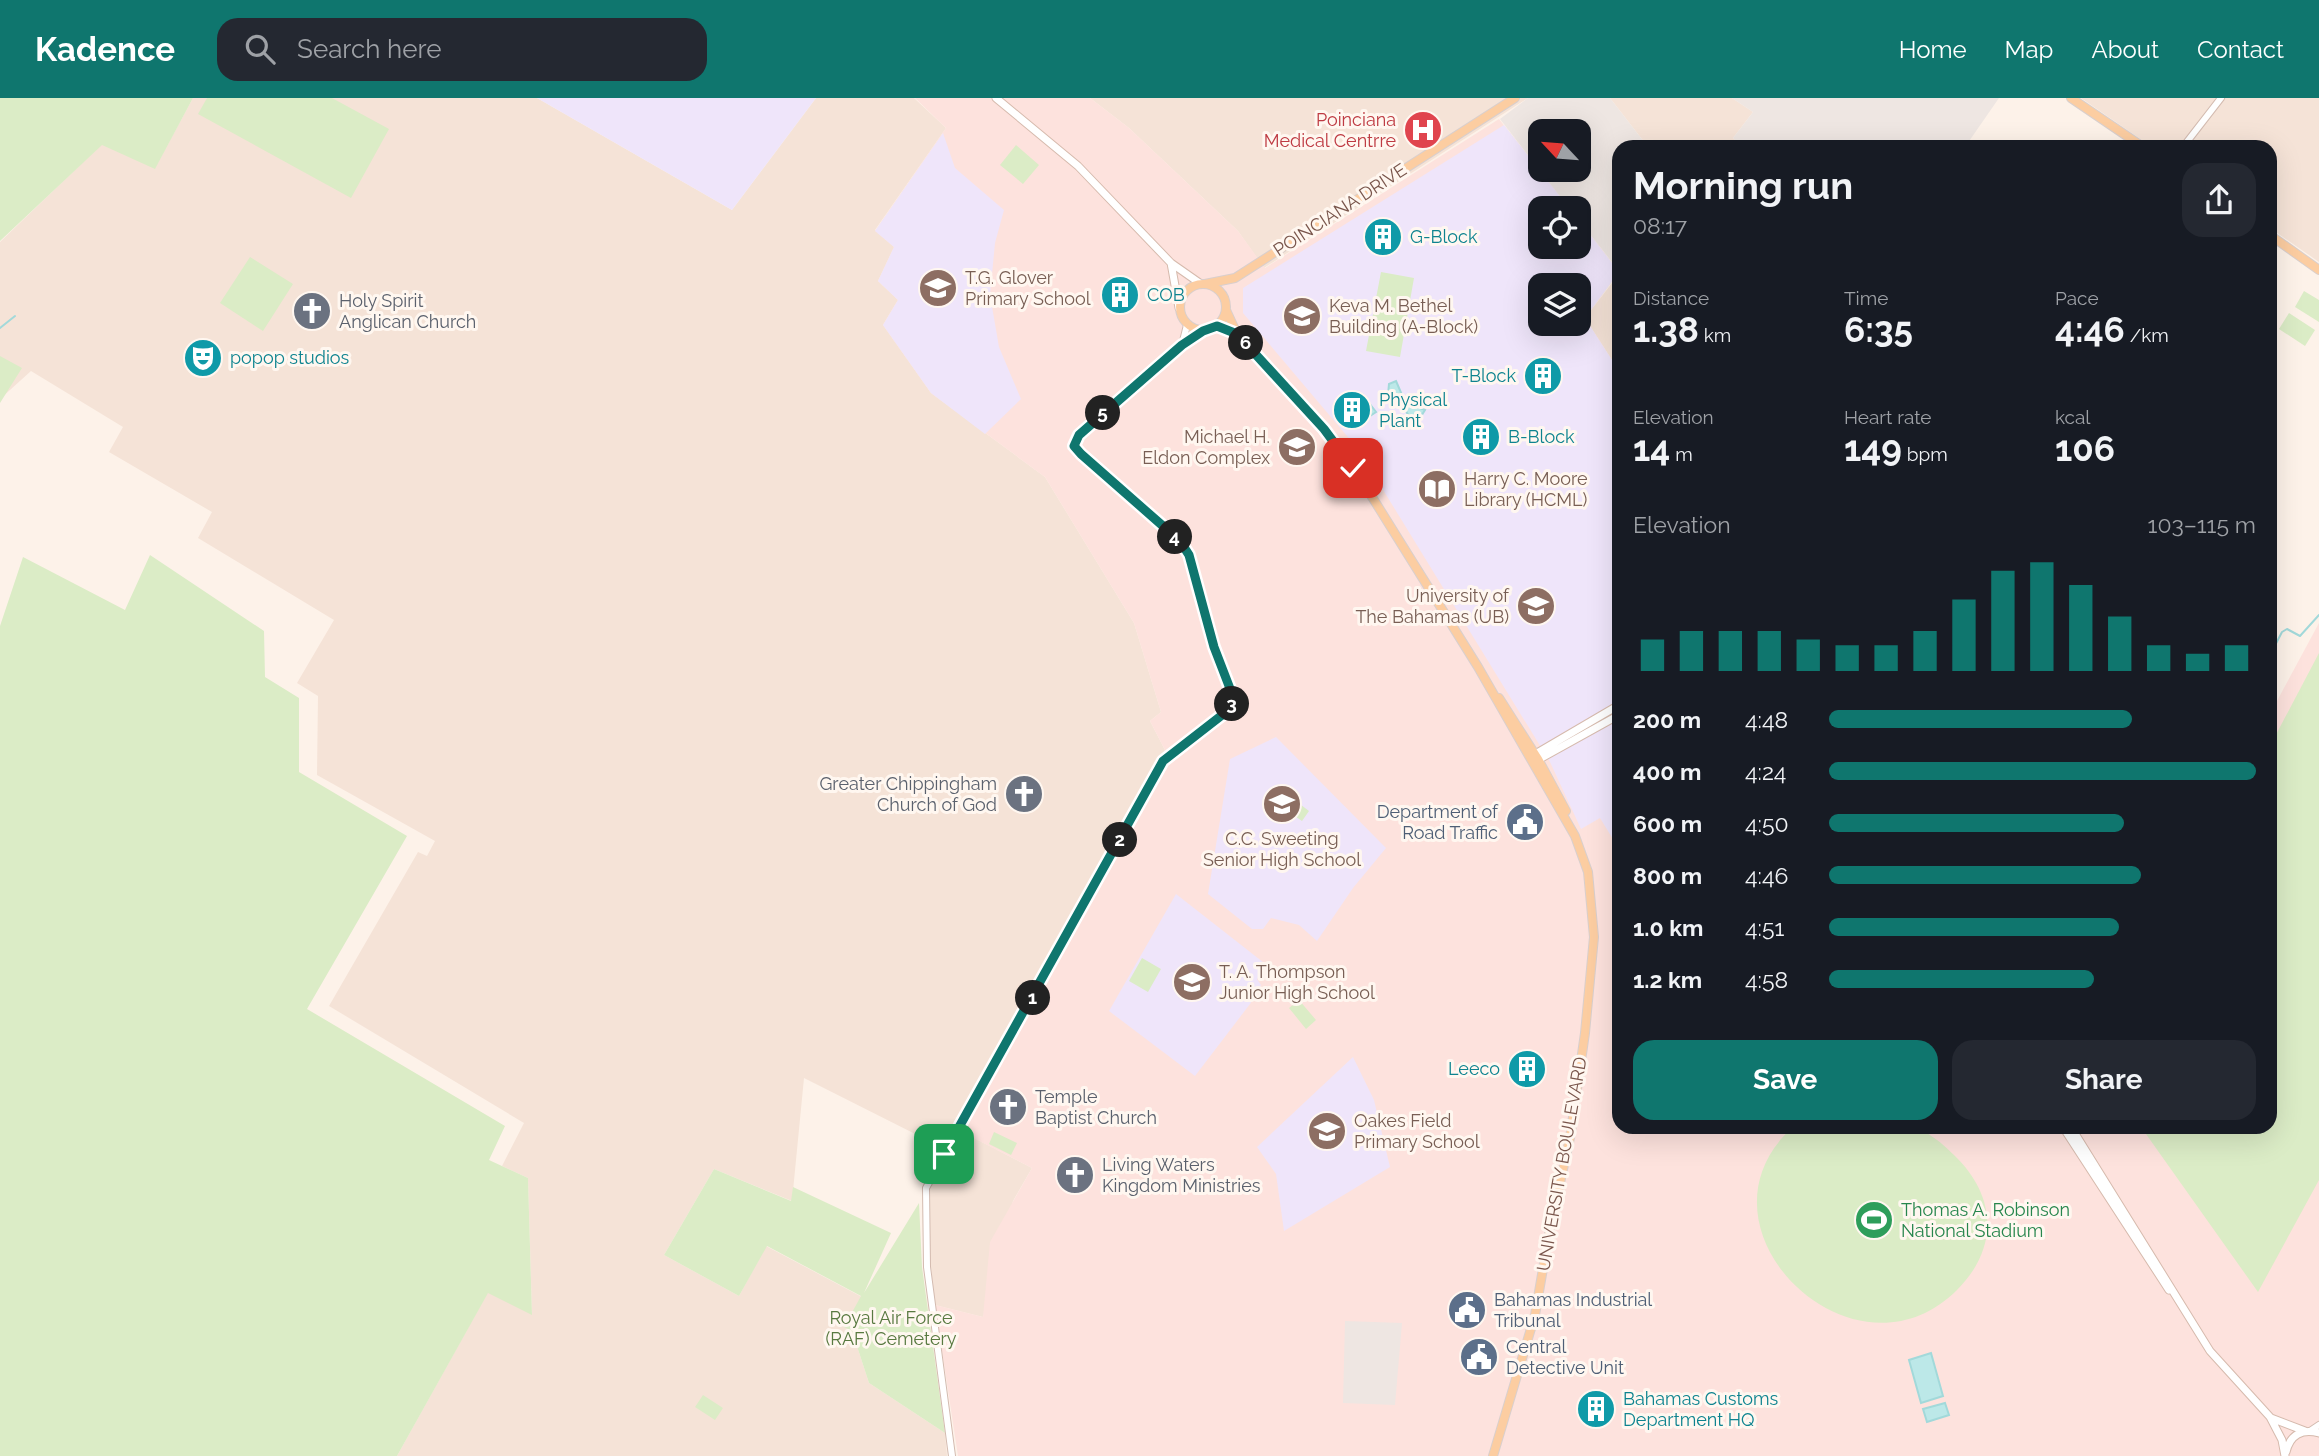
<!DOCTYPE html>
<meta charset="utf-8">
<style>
body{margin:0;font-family:Raleway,sans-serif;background:#242831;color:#f1f3f6;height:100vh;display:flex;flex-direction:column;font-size:26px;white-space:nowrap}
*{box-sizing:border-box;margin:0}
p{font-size:23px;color:#9ea1a6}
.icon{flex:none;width:38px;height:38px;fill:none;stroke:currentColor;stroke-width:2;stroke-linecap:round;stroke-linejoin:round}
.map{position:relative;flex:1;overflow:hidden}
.details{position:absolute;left:1612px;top:42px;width:665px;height:994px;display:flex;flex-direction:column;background:#171b24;border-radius:21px;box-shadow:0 7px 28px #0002}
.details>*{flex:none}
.needle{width:46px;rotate:296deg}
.fabs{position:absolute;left:1528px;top:21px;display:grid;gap:14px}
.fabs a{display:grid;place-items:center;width:63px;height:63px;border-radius:14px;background:#171b24;box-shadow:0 7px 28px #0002;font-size:35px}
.pin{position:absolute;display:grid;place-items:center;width:60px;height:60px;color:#fff;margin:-30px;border-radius:14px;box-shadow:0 4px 10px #0006}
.km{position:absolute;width:35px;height:35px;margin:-18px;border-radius:50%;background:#222;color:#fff;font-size:19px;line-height:35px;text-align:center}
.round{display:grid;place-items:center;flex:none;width:74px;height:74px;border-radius:21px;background:#242831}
.overview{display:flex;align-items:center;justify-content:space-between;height:119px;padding:0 21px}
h1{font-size:38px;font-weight:700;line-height:52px}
.metrics{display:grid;grid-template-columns:repeat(3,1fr);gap:10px;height:119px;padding:7px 21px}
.metrics div{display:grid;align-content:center}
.metrics b{font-size:35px;font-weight:700}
.metrics small{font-size:19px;font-weight:400}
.metrics p{font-size:19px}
.chart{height:196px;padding:14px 21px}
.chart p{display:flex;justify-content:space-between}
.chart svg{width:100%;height:126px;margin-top:7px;stroke:#0f766e;stroke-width:6}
.cta{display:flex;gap:14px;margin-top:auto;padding:14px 21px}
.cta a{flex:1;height:80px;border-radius:21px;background:#0f766e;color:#fff;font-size:28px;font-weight:700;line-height:80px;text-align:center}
.cta a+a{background:#242831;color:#f1f3f6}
ul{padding:0 21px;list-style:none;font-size:23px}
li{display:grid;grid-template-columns:112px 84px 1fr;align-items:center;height:52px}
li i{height:18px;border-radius:9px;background:#0f766e}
header{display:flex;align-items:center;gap:42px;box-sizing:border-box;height:98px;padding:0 35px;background:#0f766e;color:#fff}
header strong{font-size:33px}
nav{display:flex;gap:38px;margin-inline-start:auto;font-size:24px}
.search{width:490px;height:63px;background:#242831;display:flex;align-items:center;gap:18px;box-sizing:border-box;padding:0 24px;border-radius:21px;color:#9ea1a6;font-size:26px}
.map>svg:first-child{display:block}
.residential{fill:#f5e3d7}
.commercial{fill:#fde2dd;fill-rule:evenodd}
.industrial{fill:#eee6e2;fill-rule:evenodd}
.education{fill:#efe5fa;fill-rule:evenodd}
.green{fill:#dbecc6}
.water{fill:#bce8e8;stroke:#a2d9da;stroke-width:2}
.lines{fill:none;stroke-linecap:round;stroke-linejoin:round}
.stream{stroke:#a2d9da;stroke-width:2}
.tertiary-casing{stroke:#d3bbb0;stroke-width:8}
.secondary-casing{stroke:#d6baad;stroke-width:9}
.primary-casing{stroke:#d9cfcd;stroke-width:10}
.tertiary{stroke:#fff;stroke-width:6}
.secondary{stroke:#fff;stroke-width:7}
.primary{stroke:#fccda1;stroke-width:8}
.route-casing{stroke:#fff;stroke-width:14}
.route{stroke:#0f766e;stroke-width:9}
.labels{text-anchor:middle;stroke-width:6;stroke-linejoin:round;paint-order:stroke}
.health-label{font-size:18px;fill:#be3a42;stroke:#fff7f0;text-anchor:end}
.street-label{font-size:18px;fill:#79554b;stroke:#fff7f0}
.culture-label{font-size:18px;fill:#0d838f;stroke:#fff7f0;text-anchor:start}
.education-label{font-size:18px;fill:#785e54;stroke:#fff7f0;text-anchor:start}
.worship-label{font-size:18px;fill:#5b616d;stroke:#fff7f0;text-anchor:start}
.service-label{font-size:18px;fill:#4e5e75;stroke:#fff7f0;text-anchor:start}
.leisure-label{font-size:18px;fill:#27864d;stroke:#fff7f0;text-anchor:start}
.park-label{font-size:18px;fill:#587940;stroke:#fff7f0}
</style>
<header>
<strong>Kadence</strong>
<div class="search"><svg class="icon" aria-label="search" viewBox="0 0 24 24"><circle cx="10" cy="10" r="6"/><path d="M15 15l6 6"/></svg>Search here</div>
<nav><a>Home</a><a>Map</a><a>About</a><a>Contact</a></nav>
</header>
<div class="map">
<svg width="2319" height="1358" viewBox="0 0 2319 1358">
<rect width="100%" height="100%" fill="#fdf2e9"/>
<path class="residential" d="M193,0H537L732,112L816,0H914L946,30L875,132L894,149L878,183L898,202L883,227L931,295L1045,379L1134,525L1161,614L1150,623L1165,652L953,1029L1032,1070L1013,1103L983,1219L935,1207L927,1132V1076L941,1049L804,980L792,1103L714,1071L664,1157L739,1198L766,1148L862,1199L844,1228L852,1233L869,1285L945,1335L947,1358H397L488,1194L532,1216L528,1080L502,1068L524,1025L329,908L418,754L427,758L435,743L317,677L318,598L297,585L334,522L198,440L212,414L109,354L123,329L31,273L0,301V144L102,46L155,70Z
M1090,0H1528L1264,170L1238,133L1129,30Z
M1610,0H1732L1753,14L1733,40L1743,49H1648Z
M2081,0H2319V164L2270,130V49H2152Z
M1619,176V273L1585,220Z"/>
<path class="commercial" d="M915,0H1090L1129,30L1238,133L1265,170L1499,21L1569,110H1540V149H1578L1579,122L1619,174L1585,220L1619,273V1029H2270V616L2319,525V1358H958L935,1207L983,1219L990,1144L1032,1070L952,1029L1165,652L1150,623L1161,614L1134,525L1045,379L931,295L883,227L898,202L878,183L894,149L875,133L946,30ZM1540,187H1578V226H1540Z"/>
<path class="industrial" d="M1528,0H1610L1648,49H1619V173L1579,122L1578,110H1569L1500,21ZM1578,33V72H1540V33Z
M1732,0H1999L1965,49H1743L1733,40L1753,14Z
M1345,1223L1402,1225L1395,1307L1343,1305Z"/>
<path class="education" d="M537,0H816L732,112Z
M1504,27L1569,110H1540V149H1578L1579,122L1619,174L1585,220L1619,273V751L1600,720L1581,731L1550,664L1358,351L1243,215V190ZM1540,187H1578V226H1540Z
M943,35L955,70L1004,112L995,145L990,197L999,249L1021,301L985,336L931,295L883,227L898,202L878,183L894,149L875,133Z
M1276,639L1386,750L1353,790L1317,843L1299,827L1271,820L1263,831H1252L1208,796L1230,661Z
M1176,796L1268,868L1257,881L1261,887L1250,906L1195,978L1109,913Z
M1353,959L1374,1002L1390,1069L1284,1133L1276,1076L1257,1049Z"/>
<path class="green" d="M0,0H193L155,71L102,47L0,143Z
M207,0H332L389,31L351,100L198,16Z
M1016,47L1039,67L1023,86L1000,67Z
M250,159L293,186L263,233L220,205Z
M1381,174L1414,180L1400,259L1366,253Z
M2304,193L2319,202V224L2295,209Z
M2289,215L2315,232L2305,248L2279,231Z
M0,258L22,270L0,305Z
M150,457L264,533L265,579L299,600V674L407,738L307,911L505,1028L489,1062L528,1080L532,1217L488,1195L397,1358H0V528L23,459L125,512Z
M2319,555V1082L2258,1194L2141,1029H2270V648Z
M1288,697L1309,713L1302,723L1280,708Z
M1142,860L1161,871L1148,894L1129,883Z
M1299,902L1316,922L1306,931L1289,910Z
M1793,1029C1829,1029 1874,1024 1910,1029C1926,1031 1943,1046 1954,1057C1996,1097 2000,1149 1957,1192C1853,1296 1682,1128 1793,1029Z
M994,1034L1017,1045L1011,1057L989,1046Z
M714,1071L791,1103L793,1089L891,1135L864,1195L919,1105L922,1169L945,1335L869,1285L852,1233L844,1229L861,1198L767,1148L739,1198L664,1157Z
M703,1297L723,1310L715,1322L695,1309Z"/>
<path class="water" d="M1396,283L1405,304L1425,312L1420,320L1409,318L1402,307L1388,297L1389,286Z
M1363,297L1376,314L1367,320L1354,304Z
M1931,1255L1943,1298L1921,1305L1909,1262Z
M1945,1305L1949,1317L1927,1324L1923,1311Z"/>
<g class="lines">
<path class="stream" d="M0,230L15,218
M2270,557L2282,534L2287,531L2300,538L2319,517"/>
<defs>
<path id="tertiary" d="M2183,49L2221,0
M1182,247L1187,227
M2310,1333L2319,1327
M952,1358L927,1169L926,1090L1163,663L1225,614L1234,601L1215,549L1189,457L1180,444L1074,348L1091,325L1203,233"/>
<path id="secondary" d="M996,0L1078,68L1171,165L1201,186
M1171,165L1179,210
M1532,658L1619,607
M1536,663L1619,617
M2063,1029L2169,1192
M2071,1029L2210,1253L2270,1319L2282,1342L2285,1358
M2271,1320L2305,1333
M2286,1354C2290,1337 2302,1330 2319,1335"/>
<path id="primary" d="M2071,0L2143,49
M2270,137L2319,172
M1180 209a23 23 0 1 1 46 0a23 23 0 1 1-46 0Z
M1205,186L1235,180L1515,0
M1226,212L1237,236L1324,331L1354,370L1478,569L1575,738L1588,774L1594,839L1585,935L1570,1040L1550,1130L1535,1217L1493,1358
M1499,600L1538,661L1566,713"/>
</defs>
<use href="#tertiary" class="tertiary-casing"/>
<use href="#secondary" class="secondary-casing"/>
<use href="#primary" class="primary-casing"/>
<use href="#tertiary" class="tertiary"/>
<use href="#secondary" class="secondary"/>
<use href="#primary" class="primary"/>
</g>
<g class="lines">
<defs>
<path id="route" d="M944,1056L1163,663L1226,614L1234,601L1214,549L1189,457L1180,443L1081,356L1074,348L1079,337L1182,247L1203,233L1217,228L1237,236L1324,331L1353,370"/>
</defs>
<use href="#route" class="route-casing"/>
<use href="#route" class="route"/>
</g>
<defs>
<symbol id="hospital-disc" viewBox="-11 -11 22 22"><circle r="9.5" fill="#e0444e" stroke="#fff7f0"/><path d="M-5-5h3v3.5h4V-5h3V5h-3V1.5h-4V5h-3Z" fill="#fff"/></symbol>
<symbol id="building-disc" viewBox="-11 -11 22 22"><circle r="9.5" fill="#0f9aa8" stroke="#fff7f0"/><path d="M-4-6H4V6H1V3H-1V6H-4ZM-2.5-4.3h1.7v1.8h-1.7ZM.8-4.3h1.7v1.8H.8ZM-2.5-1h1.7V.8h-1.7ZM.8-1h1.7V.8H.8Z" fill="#fff"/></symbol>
<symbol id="school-disc" viewBox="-11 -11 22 22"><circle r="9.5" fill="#8d6e63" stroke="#fff7f0"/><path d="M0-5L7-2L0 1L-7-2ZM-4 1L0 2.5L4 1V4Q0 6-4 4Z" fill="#fff"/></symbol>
<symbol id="church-disc" viewBox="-11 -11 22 22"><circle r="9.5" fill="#6b7280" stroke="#fff7f0"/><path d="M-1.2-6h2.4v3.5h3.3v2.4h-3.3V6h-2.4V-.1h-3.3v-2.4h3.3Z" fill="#fff"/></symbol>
<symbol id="university-disc" viewBox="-11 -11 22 22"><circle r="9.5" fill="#8d6e63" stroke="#fff7f0"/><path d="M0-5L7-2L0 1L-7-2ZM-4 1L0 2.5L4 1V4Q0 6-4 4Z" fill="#fff"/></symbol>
<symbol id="theatre-disc" viewBox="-11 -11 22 22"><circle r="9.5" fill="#0f9aa8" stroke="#fff7f0"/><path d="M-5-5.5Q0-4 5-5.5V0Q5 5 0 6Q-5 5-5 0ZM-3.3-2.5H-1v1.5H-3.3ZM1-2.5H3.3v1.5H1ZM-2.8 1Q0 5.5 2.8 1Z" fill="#fff"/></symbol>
<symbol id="library-disc" viewBox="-11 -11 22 22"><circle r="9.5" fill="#8d6e63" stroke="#fff7f0"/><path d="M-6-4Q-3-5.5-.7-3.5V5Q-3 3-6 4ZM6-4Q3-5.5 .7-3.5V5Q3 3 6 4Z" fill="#fff"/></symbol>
<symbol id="civic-disc" viewBox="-11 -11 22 22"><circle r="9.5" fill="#5c6f8a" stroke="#fff7f0"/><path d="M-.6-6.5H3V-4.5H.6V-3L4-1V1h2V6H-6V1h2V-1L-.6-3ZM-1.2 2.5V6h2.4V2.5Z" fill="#fff"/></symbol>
<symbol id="stadium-disc" viewBox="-11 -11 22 22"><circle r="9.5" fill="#2e9e5b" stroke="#fff7f0"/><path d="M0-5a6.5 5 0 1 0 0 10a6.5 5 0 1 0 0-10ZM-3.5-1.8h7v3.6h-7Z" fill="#fff"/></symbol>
</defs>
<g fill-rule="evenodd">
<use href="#hospital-disc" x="1401" y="10" width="44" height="44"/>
<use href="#building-disc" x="1361" y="117" width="44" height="44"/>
<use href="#school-disc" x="916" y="168" width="44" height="44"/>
<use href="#building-disc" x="1098" y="175" width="44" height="44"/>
<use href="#church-disc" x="290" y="191" width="44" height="44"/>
<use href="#university-disc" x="1280" y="196" width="44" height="44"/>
<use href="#theatre-disc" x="181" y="238" width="44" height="44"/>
<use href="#building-disc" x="1521" y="256" width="44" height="44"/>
<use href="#building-disc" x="1330" y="290" width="44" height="44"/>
<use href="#building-disc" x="1459" y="317" width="44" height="44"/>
<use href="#school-disc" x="1275" y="327" width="44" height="44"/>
<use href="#library-disc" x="1415" y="369" width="44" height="44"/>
<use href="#university-disc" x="1514" y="486" width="44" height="44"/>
<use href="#church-disc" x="1002" y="674" width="44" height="44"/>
<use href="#school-disc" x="1260" y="684" width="44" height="44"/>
<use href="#civic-disc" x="1503" y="702" width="44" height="44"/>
<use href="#school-disc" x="1170" y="862" width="44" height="44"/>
<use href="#building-disc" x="1505" y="949" width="44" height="44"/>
<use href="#church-disc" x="986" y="987" width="44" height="44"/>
<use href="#school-disc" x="1305" y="1011" width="44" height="44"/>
<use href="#church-disc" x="1053" y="1055" width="44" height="44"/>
<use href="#stadium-disc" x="1852" y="1100" width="44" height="44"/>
<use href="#civic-disc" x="1445" y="1190" width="44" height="44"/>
<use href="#civic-disc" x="1457" y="1237" width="44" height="44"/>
<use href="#building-disc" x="1574" y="1289" width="44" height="44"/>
</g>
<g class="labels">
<g class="health-label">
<text x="1396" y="28">Poinciana<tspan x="1396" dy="21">Medical Centrre</tspan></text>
</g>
<g class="street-label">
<text transform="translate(1340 112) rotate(-33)" y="6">POINCIANA DRIVE</text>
<text transform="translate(1562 1066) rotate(-80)" y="6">UNIVERSITY BOULEVARD</text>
</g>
<g class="culture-label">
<text x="1410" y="145">G-Block</text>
<text x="1147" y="203">COB</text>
<text x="230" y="266">popop studios</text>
<text x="1516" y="284" text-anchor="end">T-Block</text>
<text x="1379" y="308">Physical<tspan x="1379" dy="21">Plant</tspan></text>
<text x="1508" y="345">B-Block</text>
<text x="1500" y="977" text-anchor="end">Leeco</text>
<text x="1623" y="1307">Bahamas Customs<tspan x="1623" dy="21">Department HQ</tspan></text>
</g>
<g class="education-label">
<text x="965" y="186">T.G. Glover<tspan x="965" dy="21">Primary School</tspan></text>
<text x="1329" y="214">Keva M. Bethel<tspan x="1329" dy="21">Building (A-Block)</tspan></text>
<text x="1270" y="345" text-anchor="end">Michael H.<tspan x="1270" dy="21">Eldon Complex</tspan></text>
<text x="1464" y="387">Harry C. Moore<tspan x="1464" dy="21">Library (HCML)</tspan></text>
<text x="1509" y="504" text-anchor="end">University of<tspan x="1509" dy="21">The Bahamas (UB)</tspan></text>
<text x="1282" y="747" text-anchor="middle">C.C. Sweeting<tspan x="1282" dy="21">Senior High School</tspan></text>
<text x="1219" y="880">T. A. Thompson<tspan x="1219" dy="21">Junior High School</tspan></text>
<text x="1354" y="1029">Oakes Field<tspan x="1354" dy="21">Primary School</tspan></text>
</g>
<g class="worship-label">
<text x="339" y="209">Holy Spirit<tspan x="339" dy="21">Anglican Church</tspan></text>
<text x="997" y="692" text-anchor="end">Greater Chippingham<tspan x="997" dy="21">Church of God</tspan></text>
<text x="1035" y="1005">Temple<tspan x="1035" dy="21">Baptist Church</tspan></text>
<text x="1102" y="1073">Living Waters<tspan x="1102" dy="21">Kingdom Ministries</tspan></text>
</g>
<g class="service-label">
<text x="1498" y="720" text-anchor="end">Department of<tspan x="1498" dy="21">Road Traffic</tspan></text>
<text x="1494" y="1208">Bahamas Industrial<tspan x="1494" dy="21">Tribunal</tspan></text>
<text x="1506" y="1255">Central<tspan x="1506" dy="21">Detective Unit</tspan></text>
</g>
<g class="leisure-label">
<text x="1901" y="1118">Thomas A. Robinson<tspan x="1901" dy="21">National Stadium</tspan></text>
</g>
<g class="park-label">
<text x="891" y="1226">Royal Air Force<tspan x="891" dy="21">(RAF) Cemetery</tspan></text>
</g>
</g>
</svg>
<div class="fabs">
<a><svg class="needle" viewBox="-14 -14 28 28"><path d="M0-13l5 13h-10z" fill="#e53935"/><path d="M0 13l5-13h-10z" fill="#9ea1a6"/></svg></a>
<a><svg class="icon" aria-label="locate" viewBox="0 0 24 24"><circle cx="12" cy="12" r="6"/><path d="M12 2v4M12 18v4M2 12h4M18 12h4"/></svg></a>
<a><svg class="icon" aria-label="layers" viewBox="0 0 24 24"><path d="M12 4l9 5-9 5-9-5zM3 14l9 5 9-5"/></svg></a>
</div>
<div class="pin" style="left:944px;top:1056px;background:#1e9e55"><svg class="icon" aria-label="arrive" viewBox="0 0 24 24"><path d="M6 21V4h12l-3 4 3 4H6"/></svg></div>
<div class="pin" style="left:1353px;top:370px;background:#d93025"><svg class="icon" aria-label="check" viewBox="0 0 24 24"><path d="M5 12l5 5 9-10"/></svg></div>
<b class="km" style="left:1033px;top:900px">1</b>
<b class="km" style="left:1120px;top:742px">2</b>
<b class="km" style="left:1232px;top:606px">3</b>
<b class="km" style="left:1175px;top:439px">4</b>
<b class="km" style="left:1103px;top:315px">5</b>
<b class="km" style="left:1246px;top:245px">6</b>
<section class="details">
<div class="overview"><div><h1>Morning run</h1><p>08:17</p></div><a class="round"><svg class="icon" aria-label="share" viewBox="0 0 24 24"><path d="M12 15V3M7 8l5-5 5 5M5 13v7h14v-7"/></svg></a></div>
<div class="metrics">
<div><p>Distance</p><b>1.38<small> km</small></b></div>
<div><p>Time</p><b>6:35</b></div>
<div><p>Pace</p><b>4:46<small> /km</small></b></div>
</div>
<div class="metrics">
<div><p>Elevation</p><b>14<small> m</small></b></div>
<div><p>Heart rate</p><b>149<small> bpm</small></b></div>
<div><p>kcal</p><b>106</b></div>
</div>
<div class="chart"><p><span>Elevation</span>103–115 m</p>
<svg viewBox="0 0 160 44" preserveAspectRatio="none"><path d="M5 44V33M15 44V30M25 44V30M35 44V30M45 44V33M55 44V35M65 44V35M75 44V30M85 44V19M95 44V9M105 44V6M115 44V14M125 44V25M135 44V35M145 44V38M155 44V35"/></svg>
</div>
<ul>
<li><b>200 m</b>4:48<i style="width:71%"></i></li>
<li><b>400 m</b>4:24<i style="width:100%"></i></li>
<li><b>600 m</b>4:50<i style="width:69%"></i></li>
<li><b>800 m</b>4:46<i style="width:73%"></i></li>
<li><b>1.0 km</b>4:51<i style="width:68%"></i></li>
<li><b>1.2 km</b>4:58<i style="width:62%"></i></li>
</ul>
<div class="cta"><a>Save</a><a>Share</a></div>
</section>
</div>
